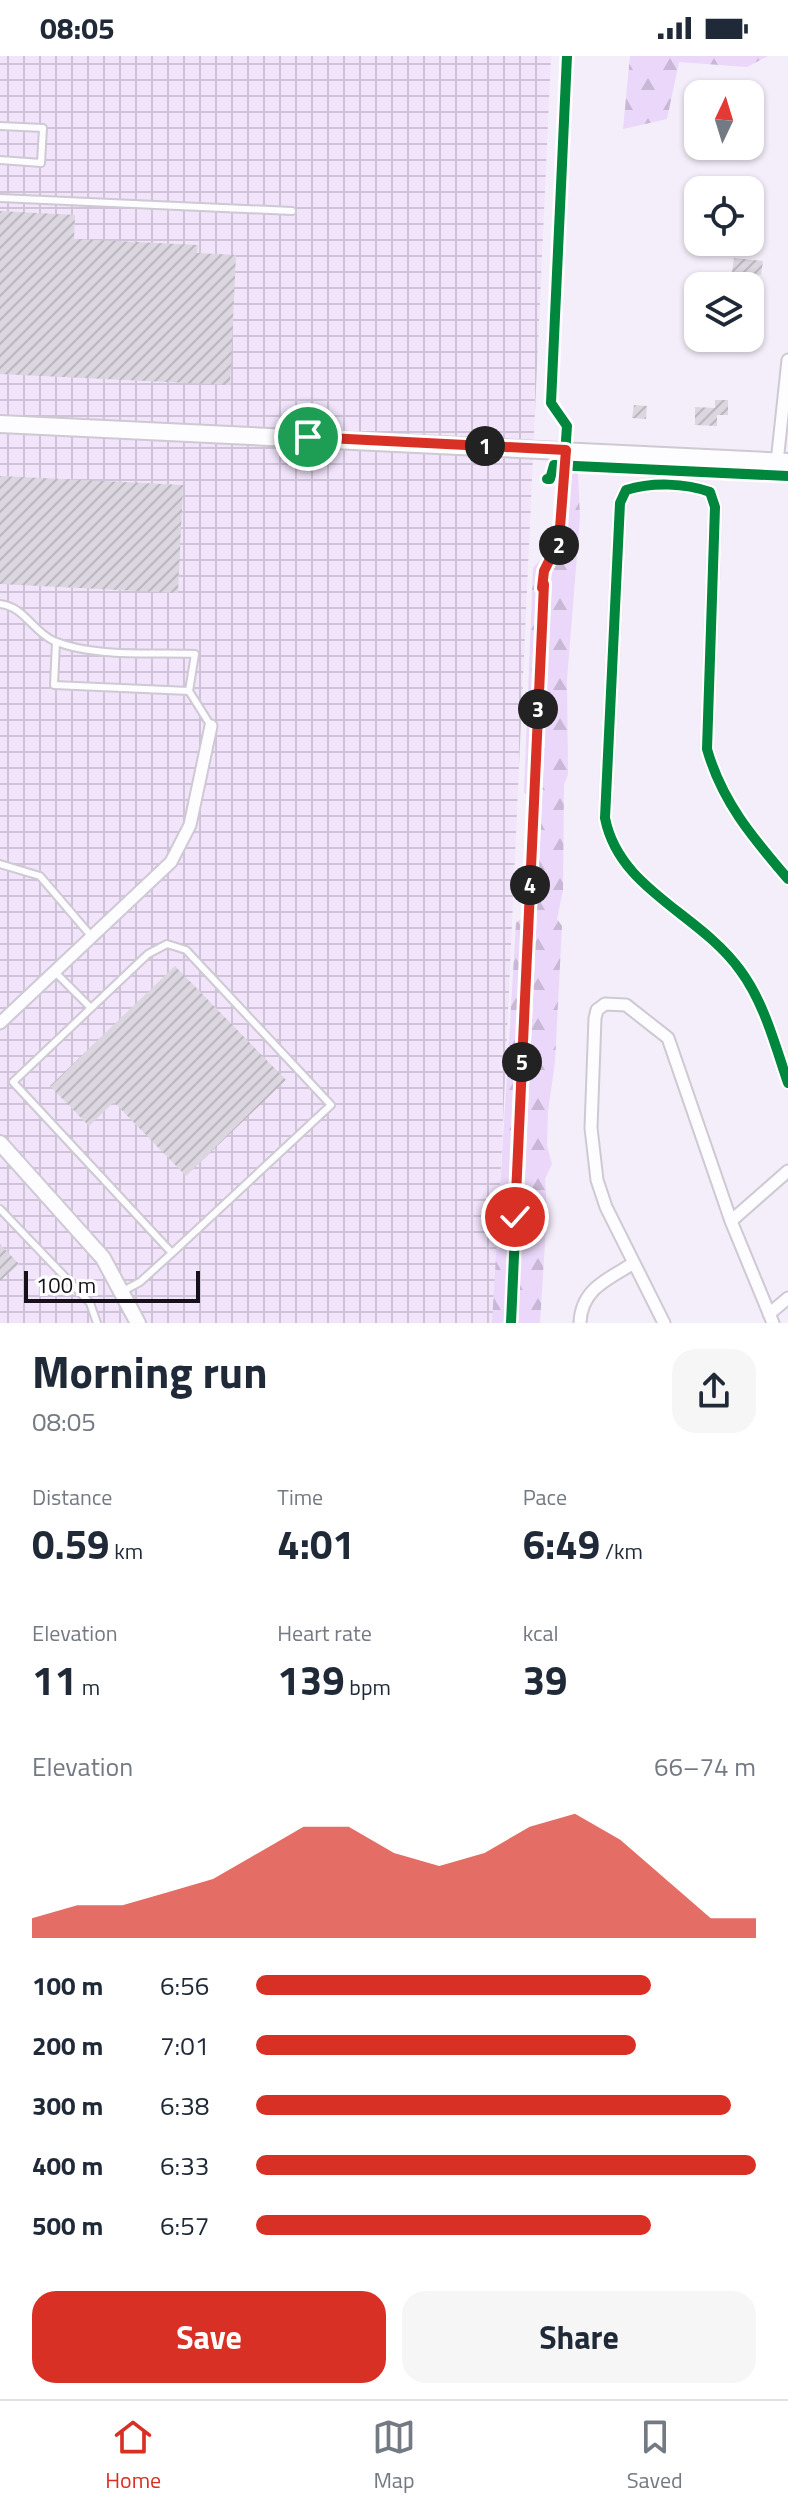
<!DOCTYPE html>
<meta charset="utf-8">
<style>
body{margin:0;font-family:"Titillium Web",sans-serif;background:#f6f6f7;color:#1f2937;height:100vh;display:flex;flex-direction:column;font-size:30px;white-space:nowrap}
*{box-sizing:border-box;margin:0}
p{font-size:26px;color:#747a83}
.icon{flex:none;width:44px;height:44px;fill:none;stroke:currentColor;stroke-width:2;stroke-linecap:round;stroke-linejoin:round}
.map{position:relative;height:1267px;overflow:hidden}
.drawer{display:flex;flex-direction:column;background:#fff;flex:1}
.drawer>*{flex:none}
.needle{width:52px;rotate:4deg}
.controls{position:absolute;left:684px;top:24px;display:grid;gap:16px}
.controls a{display:grid;place-items:center;width:80px;height:80px;border-radius:16px;background:#fff;box-shadow:0 2px 6px #0004;font-size:40px}
.scale{position:absolute;left:24px;bottom:20px;width:176px;box-sizing:border-box;padding-left:8px;border:4px solid #151019;border-top:0;font-size:22px;line-height:28px;white-space:nowrap;color:#151019;-webkit-text-stroke:6px #fff;paint-order:stroke}
.pin{position:absolute;display:grid;place-items:center;width:68px;height:68px;color:#fff;margin:-34px;border:4px solid #fff;border-radius:50%;box-shadow:0 2px 8px #0007}
.km{position:absolute;width:40px;height:40px;margin:-20px;border-radius:50%;background:#222;color:#fff;font-size:22px;line-height:40px;text-align:center}
.round{display:grid;place-items:center;flex:none;width:84px;height:84px;border-radius:24px;background:#f6f6f7}
.headline{display:flex;align-items:center;justify-content:space-between;height:136px;padding:0 32px}
h1{font-size:44px;font-weight:700;line-height:60px}
.stats{display:grid;grid-template-columns:repeat(3,1fr);gap:12px;height:136px;padding:8px 32px}
.stats div{display:grid;align-content:center}
.stats b{font-size:40px;font-weight:700}
.stats small{font-size:22px;font-weight:400}
.stats p{font-size:22px}
.chart{height:224px;padding:16px 32px}
.chart p{display:flex;justify-content:space-between}
.chart svg{width:100%;height:144px;margin-top:8px;fill:#d93025;opacity:.7}
.button{display:flex;gap:16px;margin-top:auto;padding:16px 32px}
.button a{flex:1;height:92px;border-radius:24px;background:#d93025;color:#fff;font-size:32px;font-weight:700;line-height:92px;text-align:center}
.button a+a{background:#f6f6f7;color:#1f2937}
ul{padding:0 32px;list-style:none;font-size:26px}
li{display:grid;grid-template-columns:128px 96px 1fr;align-items:center;height:60px}
li i{height:20px;border-radius:10px;background:#d93025}
.status{display:flex;justify-content:space-between;align-items:center;height:56px;padding:0 40px;background:#fff;direction:ltr}
.status svg{height:22px;fill:currentColor}
.tabs{display:flex;justify-content:space-around;align-items:center;height:112px;border-top:2px solid #e0e1e3;background:#fff;font-size:22px;color:#747a83}
.tabs a{display:grid;justify-items:center;gap:4px}
.tabs .current{color:#d93025}
.map>svg:first-child{display:block}
.industrial{fill:url(#industrial-grid)}
.forest{fill:url(#forest-firs)}
.building{fill:url(#building-hatch)}
.lines{fill:none;stroke-linecap:round;stroke-linejoin:round}
.service-casing{stroke:#cec9d2;stroke-width:10}
.minor-casing{stroke:#cec9d2;stroke-width:15}
.tertiary-casing{stroke:#cec9d2;stroke-width:18}
.secondary-casing{stroke:#cec9d2;stroke-width:20}
.service{stroke:#fdfcfe;stroke-width:6}
.minor{stroke:#fdfcfe;stroke-width:11}
.tertiary{stroke:#fdfcfe;stroke-width:14}
.secondary{stroke:#fdfcfe;stroke-width:16}
.cycleway-casing{stroke:#fff;stroke-width:15}
.cycleway{stroke:#00873e;stroke-width:10}
.route-casing{stroke:#fff;stroke-width:16}
.route{stroke:#d93025;stroke-width:10}
</style>
<div class="status"><b>08:05</b><svg viewBox="0 0 49 12"><path d="M0 12V9h3v3zM5 12V6h3v6zM10 12V3h3v9zM15 12V0h3v12zM26 1h20v11H26zM47 4h2v5h-2z"/></svg></div>
<div class="map">
<svg width="788" height="1267" viewBox="0 0 788 1267">
<defs>
<pattern id="industrial-grid" width="8" height="8" patternUnits="userSpaceOnUse" patternTransform="scale(2)"><rect width="8" height="8" fill="#f1e4fb"/><path d="M0 4h8M4 0v8" fill="none" stroke="#cec3d7"/></pattern>
<pattern id="forest-firs" width="22" height="20" patternUnits="userSpaceOnUse" patternTransform="scale(2)"><rect width="22" height="20" fill="#ead7f9"/><path d="M5 1l3.5 6h-7zM16 11l3.5 6h-7z" fill="#c8b8d5"/></pattern>
<pattern id="building-hatch" width="6" height="6" patternUnits="userSpaceOnUse" patternTransform="scale(2)"><rect width="6" height="6" fill="#dbd6df"/><path d="M-1 1l2-2M0 6l6-6M5 7l2-2" fill="none" stroke="#bbb7bf"/></pattern>
</defs>
<rect width="100%" height="100%" fill="#f4eefa"/>
<path class="industrial" d="M0,0H551L494,1267H0Z"/>
<path class="forest" d="M630,0H768L747,11L679,6L667,63L623,73Z
M574,415L578,417L580,461L567,624L568,719L564,728L563,834L557,863L562,870L555,1006L548,1055L547,1090L552,1108L545,1123L547,1154L540,1267H492L516,867L533,851L539,755L524,736L533,512L547,496L556,500L562,493L568,416Z"/>
<path class="building" d="M0,155L75,159L74,183L198,189L197,197L236,199L230,329L0,318Z
M734,202L763,205L761,219L732,216Z
M715,344H728V359H717V370L695,369V351L715,352Z
M634,349L647,350L646,363L632,362Z
M0,420L183,429L178,537L0,528Z
M175,910L286,1024L186,1120L114,1046L89,1070L50,1030Z
M0,1188L19,1208L0,1225Z"/>
<g class="lines">
<defs>
<path id="service" d="M0,70L43,72L41,107L0,104
M0,142L292,155
M0,548C25,551 32,575 54,585C96,602 151,596 195,598L189,635
M56,586L54,629L189,635L211,670
M0,808L40,820L92,881
M55,916L91,952
M0,1153L90,1247L97,1267
M123,1235L140,1226L172,1197L331,1049L186,894L167,888L148,898L13,1026L172,1197"/>
<path id="minor" d="M777,406L788,304
M788,823C753,782 722,746 707,693L715,451L710,436C685,427 652,426 626,434L620,447L605,762C619,834 699,857 740,914C764,946 775,989 788,1027
M0,967L171,806L190,769L211,670
M731,1165L788,1115
M769,1258L788,1242
M580,1267C581,1233 608,1223 634,1207
M664,1267L606,1151L597,1124L591,1072L595,962L597,954L605,948L626,949L668,982L731,1165L773,1267"/>
<path id="tertiary" d="M0,1087L103,1202L138,1267"/>
<path id="secondary" d="M0,368L788,406"/>
</defs>
<use href="#service" class="service-casing"/>
<use href="#minor" class="minor-casing"/>
<use href="#tertiary" class="tertiary-casing"/>
<use href="#secondary" class="secondary-casing"/>
<use href="#service" class="service"/>
<use href="#minor" class="minor"/>
<use href="#tertiary" class="tertiary"/>
<use href="#secondary" class="secondary"/>
<defs>
<path id="cycleway" d="M547,423H550L554,409L788,420
M788,823C753,782 722,746 707,693L715,451L710,436C685,427 652,426 626,434L620,447L605,762C619,834 699,857 740,914C764,946 775,989 788,1027
M511,1267L544,528L542,532L544,515L559,485L567,370L551,347L567,0"/>
</defs>
<use href="#cycleway" class="cycleway-casing"/>
<use href="#cycleway" class="cycleway"/>
</g>
<g class="lines">
<defs>
<path id="route" d="M308,381L566,394L559,485L544,515L542,532L544,528L515,1161"/>
</defs>
<use href="#route" class="route-casing"/>
<use href="#route" class="route"/>
</g>
</svg>
<div class="controls">
<a><svg class="needle" viewBox="-14 -14 28 28"><path d="M0-13l5 13h-10z" fill="#e53935"/><path d="M0 13l5-13h-10z" fill="#747a83"/></svg></a>
<a><svg class="icon" aria-label="locate" viewBox="0 0 24 24"><circle cx="12" cy="12" r="6"/><path d="M12 2v4M12 18v4M2 12h4M18 12h4"/></svg></a>
<a><svg class="icon" aria-label="layers" viewBox="0 0 24 24"><path d="M12 4l9 5-9 5-9-5zM3 14l9 5 9-5"/></svg></a>
</div>
<div class="scale">100 m</div>
<div class="pin" style="left:308px;top:381px;background:#1e9e55"><svg class="icon" aria-label="arrive" viewBox="0 0 24 24"><path d="M6 21V4h12l-3 4 3 4H6"/></svg></div>
<div class="pin" style="left:515px;top:1161px;background:#d93025"><svg class="icon" aria-label="check" viewBox="0 0 24 24"><path d="M5 12l5 5 9-10"/></svg></div>
<b class="km" style="left:485px;top:390px">1</b>
<b class="km" style="left:559px;top:489px">2</b>
<b class="km" style="left:538px;top:653px">3</b>
<b class="km" style="left:530px;top:829px">4</b>
<b class="km" style="left:522px;top:1006px">5</b>
</div>
<section class="drawer">
<div class="headline"><div><h1>Morning run</h1><p>08:05</p></div><a class="round"><svg class="icon" aria-label="share" viewBox="0 0 24 24"><path d="M12 15V3M7 8l5-5 5 5M5 13v7h14v-7"/></svg></a></div>
<div class="stats">
<div><p>Distance</p><b>0.59<small> km</small></b></div>
<div><p>Time</p><b>4:01</b></div>
<div><p>Pace</p><b>6:49<small> /km</small></b></div>
</div>
<div class="stats">
<div><p>Elevation</p><b>11<small> m</small></b></div>
<div><p>Heart rate</p><b>139<small> bpm</small></b></div>
<div><p>kcal</p><b>39</b></div>
</div>
<div class="chart"><p><span>Elevation</span>66–74 m</p>
<svg viewBox="0 0 160 44" preserveAspectRatio="none"><path d="M0 44V38L10 34L20 34L30 30L40 26L50 18L60 10L70 10L80 18L90 22L100 18L110 10L120 6L130 14L140 26L150 38L160 38V44z"/></svg>
</div>
<ul>
<li><b>100 m</b>6:56<i style="width:79%"></i></li>
<li><b>200 m</b>7:01<i style="width:76%"></i></li>
<li><b>300 m</b>6:38<i style="width:95%"></i></li>
<li><b>400 m</b>6:33<i style="width:100%"></i></li>
<li><b>500 m</b>6:57<i style="width:79%"></i></li>
</ul>
<div class="button"><a>Save</a><a>Share</a></div>
</section>
<nav class="tabs">
<a class="current"><svg class="icon" aria-label="home" viewBox="0 0 24 24"><path d="M3 11l9-7 9 7M6 9v11h12V9"/></svg>Home</a>
<a><svg class="icon" aria-label="map" viewBox="0 0 24 24"><path d="M3 6l6-2 6 2 6-2v14l-6 2-6-2-6 2zM9 4v14M15 6v14"/></svg>Map</a>
<a><svg class="icon" aria-label="saved" viewBox="0 0 24 24"><path d="M7 4h10v16l-5-4-5 4z"/></svg>Saved</a>
</nav>
